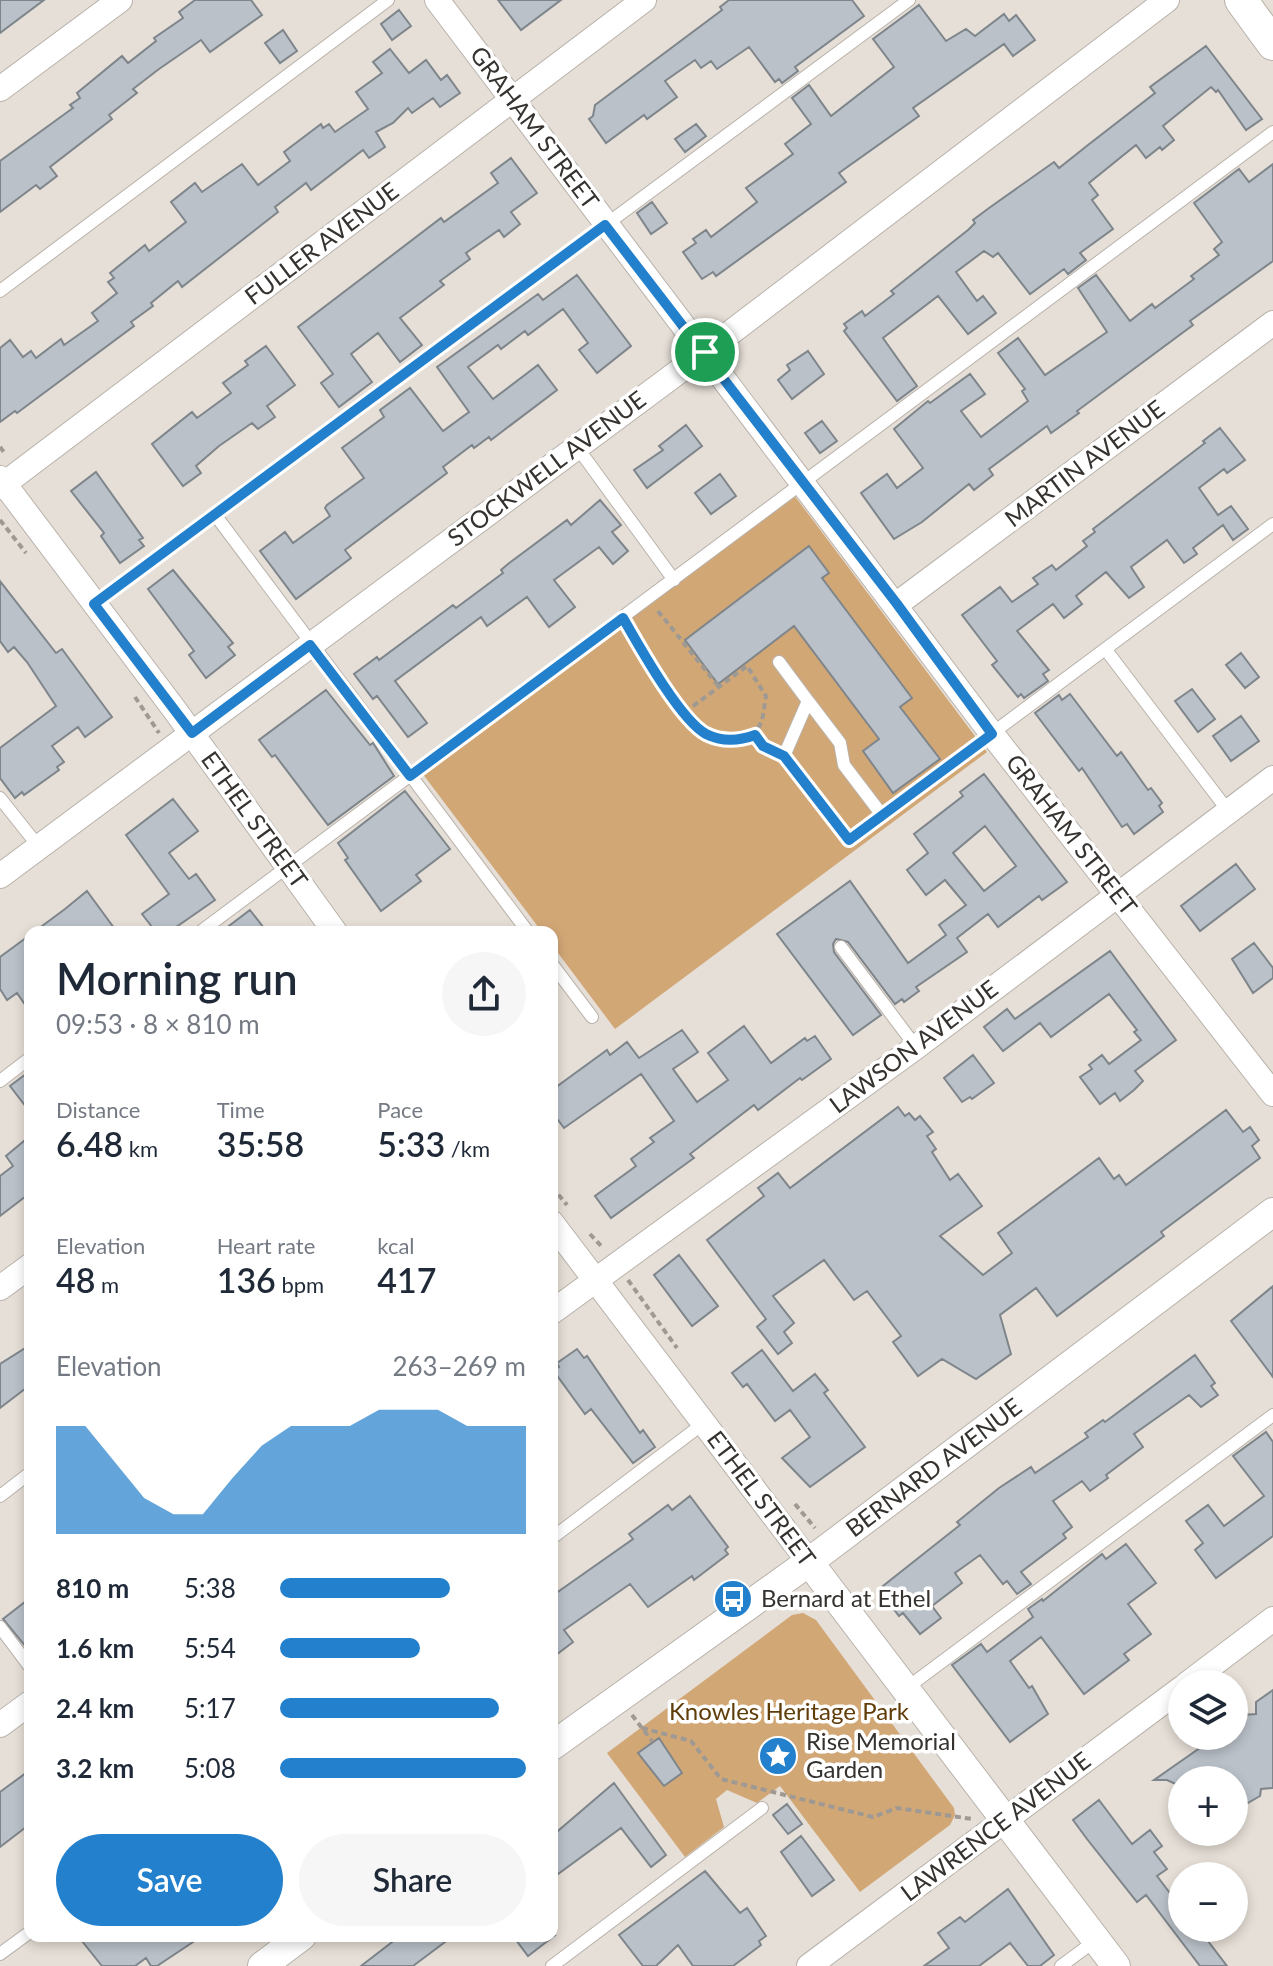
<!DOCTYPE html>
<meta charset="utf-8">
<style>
body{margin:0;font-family:Lato,sans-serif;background:#f6f6f7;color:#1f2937;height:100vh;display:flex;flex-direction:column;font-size:30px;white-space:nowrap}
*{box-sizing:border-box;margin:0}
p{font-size:26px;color:#747a83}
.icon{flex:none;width:44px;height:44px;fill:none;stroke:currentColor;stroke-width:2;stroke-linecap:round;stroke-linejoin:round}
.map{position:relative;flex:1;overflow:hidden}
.drawer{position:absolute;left:24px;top:926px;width:534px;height:1016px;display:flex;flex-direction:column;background:#fff;border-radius:16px;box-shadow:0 4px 12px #0003}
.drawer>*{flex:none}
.fabs{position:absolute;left:1168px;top:1670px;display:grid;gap:16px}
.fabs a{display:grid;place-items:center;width:80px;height:80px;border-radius:50%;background:#fff;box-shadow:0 4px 12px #0003;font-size:40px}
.pin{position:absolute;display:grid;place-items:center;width:68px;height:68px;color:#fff;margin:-34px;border:4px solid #fff;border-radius:50%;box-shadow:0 2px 8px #0007}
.round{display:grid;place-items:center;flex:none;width:84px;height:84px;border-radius:42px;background:#f6f6f7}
.headline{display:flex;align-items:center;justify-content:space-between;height:136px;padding:0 32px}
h1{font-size:44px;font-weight:600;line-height:60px}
.stats{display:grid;grid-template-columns:repeat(3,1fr);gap:12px;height:136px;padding:8px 32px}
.stats div{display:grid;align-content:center}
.stats b{font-size:34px;font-weight:600}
.stats small{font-size:22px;font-weight:400}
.stats p{font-size:22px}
.chart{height:224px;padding:16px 32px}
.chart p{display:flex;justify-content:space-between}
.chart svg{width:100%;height:144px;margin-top:8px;fill:#2280cc;opacity:.7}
.cta{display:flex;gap:16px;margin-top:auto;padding:16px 32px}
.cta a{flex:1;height:92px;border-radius:48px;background:#2280cc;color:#fff;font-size:32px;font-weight:600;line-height:92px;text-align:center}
.cta a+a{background:#f6f6f7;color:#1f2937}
ul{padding:0 32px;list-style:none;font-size:26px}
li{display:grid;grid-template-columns:128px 96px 1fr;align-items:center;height:60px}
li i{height:20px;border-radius:10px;background:#2280cc}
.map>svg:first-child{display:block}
.green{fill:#d2a776}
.building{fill:#bac1c8;stroke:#7e858b;stroke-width:2;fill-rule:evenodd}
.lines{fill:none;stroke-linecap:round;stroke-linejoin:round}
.service-casing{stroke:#b9b2ab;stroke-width:14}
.minor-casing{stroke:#b9b2ab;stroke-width:26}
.tertiary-casing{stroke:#b9b2ab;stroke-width:30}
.secondary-casing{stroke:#b9b2ab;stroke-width:34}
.path{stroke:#9e9993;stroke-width:4;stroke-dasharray:6 4;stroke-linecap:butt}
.service{stroke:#fff;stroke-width:12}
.minor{stroke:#fff;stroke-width:24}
.tertiary{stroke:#fff;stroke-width:28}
.secondary{stroke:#fff;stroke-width:32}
.route-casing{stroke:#fff;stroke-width:16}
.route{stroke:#2280cc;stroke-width:10}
.labels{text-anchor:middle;stroke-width:7;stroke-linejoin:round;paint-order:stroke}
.street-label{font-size:24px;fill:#35322f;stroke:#fff}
.poi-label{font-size:24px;fill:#35322f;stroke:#fff;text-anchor:start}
.park-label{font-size:24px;fill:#603c08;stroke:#fff}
</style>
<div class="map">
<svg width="1273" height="1966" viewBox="0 0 1273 1966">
<rect width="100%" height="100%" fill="#e6dfd7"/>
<path class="green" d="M794,495L987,752L615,1029L552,945V932H542L422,773Z
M803,1613L816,1620L954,1808L955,1815L950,1825L860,1892L780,1786L757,1803L727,1790L716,1799L724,1827L685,1857L607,1753L792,1615Z"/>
<path class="building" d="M0,0H44L0,33Z
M195,0H251L262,15L210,52L201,40L159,69L133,89L137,93L109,115L112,119L50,167L57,176L40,189L36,185L0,212V161L73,108L70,105L80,98L77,93L122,56L128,63L156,41L154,38L183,18L179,12Z
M498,0H561L521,30Z
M729,0H852L864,16L795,67L798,71L782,83L779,79L775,82L749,47L717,69L711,61L701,68L695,60L665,81L677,97L647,119L644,115L606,143L589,119L593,116L595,105L722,10L720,7Z
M919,5L946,41L966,29L975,36L1004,14L1009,21L1016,15L1035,40L1013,56L1004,44L913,108L919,116L839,173L846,182L716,276L713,272L702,279L683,252L696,243L693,239L706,230L711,237L757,202L746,188L793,154L785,144L811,124L792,98L809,85L831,116L894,67L873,39Z
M399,10L411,26L392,40L381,24Z
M283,30L297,51L280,63L265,43Z
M1206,46L1262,119L1246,130L1218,90L1216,92L1211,87L1163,126L1174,140L1162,150L1160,147L1146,158L1136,145L1089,183L1098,195L1092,200L1113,229L1080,253L1086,260L1068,274L1064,269L1030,294L998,253L993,257L984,251L956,272L977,301L983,296L996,313L968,334L938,296L883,338L917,386L897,401L844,331L847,328L844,324L862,311L865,316L894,294L891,291L968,230L975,223L973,220L989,208L1054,162L1059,168L1088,145L1155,93L1150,87Z
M390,49L409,73L426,60L441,80L447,75L460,93L440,107L433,98L412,113L408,108L393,123L376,132L385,147L369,158L363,150L311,190L306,183L275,207L278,212L182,287L178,281L151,303L153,306L131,322L134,326L17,413L15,411L0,422V348L10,340L23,357L31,351L36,358L61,339L64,345L98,321L92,313L117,293L108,282L114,278L110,273L145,245L149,251L186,222L171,202L195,183L202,192L242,164L258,185L290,161L284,152L321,124L323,128L329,124L335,132L368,109L356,92L382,73L373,62Z
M696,124L706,136L685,152L675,139Z
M511,158L537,193L511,212L520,224L504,237L499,230L466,253L470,259L440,281L444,285L400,318L422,345L400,362L378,333L351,354L372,382L339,407L321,383L333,374L298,327L441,218L444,222L498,183L491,173Z
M1273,164V261L1190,321L1193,325L1077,411L1079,413L1051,433L1047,426L989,469L993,475L974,490L969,484L922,522L894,539L861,493L887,474L897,488L923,468L894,429L928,401L930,403L970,374L985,394L961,411L981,437L1028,401L1022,391L1025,389L998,353L1018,338L1045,375L1107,332L1078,288L1096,275L1130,321L1152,304L1155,308L1194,279L1191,276L1219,255L1214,249L1222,242L1194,203L1239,169L1249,182Z
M652,202L667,223L651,234L637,213Z
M577,275L631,346L597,373L579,350L588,343L563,309L528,335L525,331L501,349L498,345L468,367L493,399L538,365L557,390L491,440L489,437L474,448L472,445L443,467L447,473L345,550L351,558L296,599L260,551L285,532L293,543L330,516L325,508L327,505L364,478L342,448L384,417L380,410L410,388L443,431L469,412L437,367L538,294L543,300Z
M266,346L295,385L267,406L275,417L258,429L252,423L219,446L196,466L201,473L183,486L152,444L192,412L197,418L231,393L223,383L248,365L245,361Z
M808,351L824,374L792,399L778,380L790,370L787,365Z
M822,421L837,441L820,453L805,433Z
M686,425L702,446L647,488L634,470L663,450L659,446Z
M1220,428L1245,460L1227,473L1224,469L1199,488L1218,515L1231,506L1248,529L1233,540L1223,525L1193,548L1197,554L1184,563L1167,540L1131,567L1144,587L1129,598L1106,572L1076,596L1082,604L1064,618L1053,604L1017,631L1049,670L1043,674L1048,681L1024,698L1021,694L1018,697L992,665L997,661L962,615L1000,587L1012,602L1038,584L1033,578L1052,565L1056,570L1087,546L1083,541L1095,532L1093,529L1205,443L1203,441Z
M96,472L143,538L139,540L144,546L120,563L101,536L104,533L71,491Z
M720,474L736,496L711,514L695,493Z
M600,500L621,525L612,532L628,551L613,564L599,547L554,580L575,607L549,627L527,597L487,626L481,617L395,681L427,723L408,737L377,696L373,699L354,674L377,657L379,660L453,605L456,608L503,573L501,570L508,564L567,520L571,525Z
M809,546L829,573L822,578L912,698L900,707L940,759L893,793L863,751L879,739L794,626L718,684L685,640Z
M173,570L233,643L228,647L235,655L206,678L189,655L194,651L148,589Z
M0,581L56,653L62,649L112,717L85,737L78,727L52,746L64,762L57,767L59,770L24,795L22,792L15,798L0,778V748L56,706L27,662L14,647L8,652L0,641Z
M1241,653L1259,677L1245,688L1226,665Z
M1192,689L1215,719L1198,732L1175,701Z
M326,690L370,745L373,743L394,776L328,825L275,755L272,757L259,740Z
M1070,694L1117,756L1121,752L1148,790L1151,788L1162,803L1159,806L1163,812L1134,834L1127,824L1122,827L1082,768L1079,771L1035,713L1059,695L1062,700Z
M1241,716L1259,741L1231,761L1213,736Z
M984,774L1067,882L1042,900L1039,896L998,927L988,914L957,938L967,952L916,987L919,991L904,1002L902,999L895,1004L848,942L836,939L833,944L834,952L881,1015L853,1035L777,934L850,881L908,963L946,935L939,925L966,905L945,880L926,895L907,870L928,853L914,834L963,796L960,792ZM985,826L1016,866L984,891L953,853Z
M405,791L450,849L416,875L421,881L381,911L345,860L348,858L338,843Z
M173,799L198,831L169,853L189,879L196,874L215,900L169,932H156L142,914L169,894L126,835Z
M1236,864L1255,889L1200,931L1181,906Z
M87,891L117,932H34L65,909Z
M250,910L267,932H221Z
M30,935V1012L17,993L7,1000L0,989V957Z
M1254,943L1273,968V978L1253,993L1232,959Z
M1110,951L1176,1040L1135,1071L1143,1081L1134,1090L1120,1101L1115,1093L1100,1104L1080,1077L1092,1069L1089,1065L1102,1055L1109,1064L1141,1040L1134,1032L1137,1030L1109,994L1051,1037L1040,1023L1003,1051L984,1027L1007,1009L1015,1019Z
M744,1026L771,1063L805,1038L807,1041L815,1036L831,1059L802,1080L800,1078L758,1110L754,1105L690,1154L694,1158L611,1218L595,1196L636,1166L631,1159L654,1142L650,1138L674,1121L641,1074L564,1128L552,1112V1090L607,1050L610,1055L627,1042L639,1058L682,1030L698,1052L673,1069L697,1102L728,1080L708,1053Z
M973,1055L994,1083L972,1099L970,1097L962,1102L944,1078Z
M30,1071V1112L10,1086Z
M898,1107L905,1116L909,1113L915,1120L920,1116L933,1132L927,1136L936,1149L932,1152L950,1180L958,1174L982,1206L940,1236L983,1275L1012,1253L998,1233L1099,1158L1114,1179L1119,1175L1126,1185L1226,1110L1243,1132L1250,1127L1259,1140L1252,1146L1260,1158L1161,1232L1164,1236L1057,1316L1036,1288L1000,1315L1011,1354L976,1379L942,1359L918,1376L893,1342L901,1336L867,1291L854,1300L824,1260L773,1296L794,1323L784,1332L792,1343L778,1354L757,1327L766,1319L707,1240L764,1196L758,1188L778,1173L790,1188Z
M30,1136V1193L0,1216V1176L13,1166L6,1156Z
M679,1255L718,1306L692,1326L654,1275Z
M1273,1286V1377L1231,1321Z
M30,1345V1385L0,1408V1364Z
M577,1349L584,1358L587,1356L640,1433L643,1430L655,1447L633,1463L591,1409L585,1414L553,1370L559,1367L557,1363Z
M762,1350L793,1391L815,1374L828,1390L824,1393L865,1447L810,1487L782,1458L810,1437L790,1410L775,1421L747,1384L743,1387L732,1373Z
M1195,1355L1215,1383L1211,1386L1218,1395L1201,1407L1189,1395L1134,1434L1143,1447L1106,1475L1108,1478L1090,1491L1082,1481L1053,1501L1072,1527L1063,1534L1066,1538L1021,1572L1031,1584L1017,1594L1007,1581L1003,1584L980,1555L955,1573L962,1583L932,1606L941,1618L920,1634L903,1613L899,1616L884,1596L888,1593L883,1586L960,1525L957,1522L999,1488L1031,1467L1035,1473L1088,1437L1085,1433L1103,1420L1105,1422Z
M1266,1432L1273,1442V1536L1216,1578L1195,1550L1203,1543L1186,1521L1208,1505L1224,1526L1264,1496L1233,1456Z
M690,1496L728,1547L725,1550L728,1554L694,1580L692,1576L648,1607L630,1584L564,1630L573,1642L552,1658V1596L633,1539L629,1534L668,1505L672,1510Z
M1126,1544L1156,1583L1128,1604L1151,1634L1124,1654L1129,1660L1084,1694L1041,1637L1010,1661L1029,1688L1032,1686L1048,1714L1010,1742L952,1665L981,1644L987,1652L1033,1617L1028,1609L1042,1599L1043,1601L1102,1554L1106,1559Z
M30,1598V1644L26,1647L3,1619Z
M1273,1690V1788L1261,1789L1260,1796L1234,1811V1780H1182V1787L1167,1780H1154L1217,1736H1234V1721L1243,1715L1256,1714V1702Z
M659,1738L682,1773L664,1786L638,1753Z
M30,1770V1824L0,1847V1792Z
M614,1783L666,1855L651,1867L621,1828L558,1874L552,1865V1836Z
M1099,1800L1132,1844L1150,1830L1162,1846L1154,1852L1167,1869L1157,1876L1182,1909V1928H1198L1227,1966H1200L1146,1895L1137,1902L1087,1839L1073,1820Z
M787,1804L802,1824L788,1834L773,1815Z
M801,1836L834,1880L812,1896L781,1852Z
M705,1871L740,1913L747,1908L766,1936L759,1941L761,1945L733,1966H693L678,1945L656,1966H643L619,1935Z
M1008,1889L1054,1955L1040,1966H1028L1010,1943L979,1966H924L949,1948L938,1933L960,1917L965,1922Z
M78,1936H202L157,1966H151L146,1958L135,1966H102Z
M400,1936H453L413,1966H361Z
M513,1936H554L528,1956Z"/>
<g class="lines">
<defs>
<path id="service" d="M0,291L388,0
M577,447L674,580
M216,516L528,932
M94,604L909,0
M1106,650L1229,812
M779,662L808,701L784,756L849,840L1273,524
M808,701L840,743L844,765L882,815
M0,798L39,847
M200,932L1273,132
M841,947L916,1047
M552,964L592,1017
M0,1081L30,1058
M0,1496L30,1473
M552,1538L704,1423
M0,1627L30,1667
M904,1690L1273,1415
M0,1954L30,1932
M552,1966L762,1808
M1061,1966L1096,1940"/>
<path id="minor" d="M437,0L992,734L1273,1094
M0,89L120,0
M0,478L174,709L335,932
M0,487L644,0
M897,604L1273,323
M0,876L705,352L1167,0
M552,1223L809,1562
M0,1288L30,1266
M552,1312L916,1047L1273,778
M1187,1684L1273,1619
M0,1725L30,1703
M809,1966L1182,1688"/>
<path id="tertiary" d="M809,1562L1116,1966
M552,1746L809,1562L1273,1212
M262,1966L302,1936"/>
<path id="secondary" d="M1241,0L1273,44"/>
</defs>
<use href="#service" class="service-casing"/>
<use href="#minor" class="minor-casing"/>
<use href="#tertiary" class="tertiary-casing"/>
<use href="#secondary" class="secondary-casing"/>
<path class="path" d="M0,447L6,455
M0,520L26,553
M658,611L719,687
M630,631C645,656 681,719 705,733C721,742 738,741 755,735L769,749
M135,697L159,733
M685,712L747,666L766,696L762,721L755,734
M552,1187L567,1205
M590,1234L603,1248
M628,1280L677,1348
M795,1504L815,1528
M632,1715L652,1741
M642,1728L691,1741L721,1779L873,1817L897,1808L972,1819"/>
<use href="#service" class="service"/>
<use href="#minor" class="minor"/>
<use href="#tertiary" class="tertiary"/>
<use href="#secondary" class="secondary"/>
</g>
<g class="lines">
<defs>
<path id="route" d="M605,225L897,604L992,734L849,840L784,756L763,746L755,735C739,741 722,742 706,734C680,720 639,646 623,618L410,776L310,645L192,733L94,604Z"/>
</defs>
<use href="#route" class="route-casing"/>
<use href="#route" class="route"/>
</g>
<defs>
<symbol id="bus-disc" viewBox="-11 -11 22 22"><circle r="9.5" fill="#2280cc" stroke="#fff"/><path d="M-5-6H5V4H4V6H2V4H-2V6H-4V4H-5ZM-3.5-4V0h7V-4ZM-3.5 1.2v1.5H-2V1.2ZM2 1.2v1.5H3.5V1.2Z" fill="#fff"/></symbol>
<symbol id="sight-disc" viewBox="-11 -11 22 22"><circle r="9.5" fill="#2280cc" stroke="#fff"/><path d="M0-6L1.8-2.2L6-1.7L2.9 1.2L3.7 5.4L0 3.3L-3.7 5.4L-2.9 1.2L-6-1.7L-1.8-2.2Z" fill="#fff"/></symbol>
</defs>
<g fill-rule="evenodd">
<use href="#bus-disc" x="711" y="1577" width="44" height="44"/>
<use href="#sight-disc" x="756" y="1734" width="44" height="44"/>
</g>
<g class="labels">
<g class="street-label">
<text transform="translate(534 128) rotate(53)" y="8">GRAHAM STREET</text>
<text transform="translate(322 244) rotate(-37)" y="8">FULLER AVENUE</text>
<text transform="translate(1085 464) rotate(-37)" y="8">MARTIN AVENUE</text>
<text transform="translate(547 469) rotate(-37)" y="8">STOCKWELL AVENUE</text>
<text transform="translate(254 820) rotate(54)" y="8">ETHEL STREET</text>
<text transform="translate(1071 835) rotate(52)" y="8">GRAHAM STREET</text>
<text transform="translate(914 1047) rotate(-37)" y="8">LAWSON AVENUE</text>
<text transform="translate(934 1468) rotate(-37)" y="8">BERNARD AVENUE</text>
<text transform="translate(761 1499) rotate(53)" y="8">ETHEL STREET</text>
<text transform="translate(996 1827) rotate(-37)" y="8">LAWRENCE AVENUE</text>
</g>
<g class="poi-label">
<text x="761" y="1607">Bernard at Ethel</text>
<text x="806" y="1750">Rise Memorial<tspan x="806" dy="28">Garden</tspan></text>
</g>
<g class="park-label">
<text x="789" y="1720">Knowles Heritage Park</text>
</g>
</g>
</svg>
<div class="fabs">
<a><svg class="icon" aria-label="layers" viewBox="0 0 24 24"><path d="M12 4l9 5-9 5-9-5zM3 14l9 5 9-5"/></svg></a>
<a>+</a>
<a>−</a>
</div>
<div class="pin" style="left:705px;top:352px;background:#1e9e55"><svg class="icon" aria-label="arrive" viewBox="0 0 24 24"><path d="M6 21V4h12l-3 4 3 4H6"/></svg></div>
<section class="drawer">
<div class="headline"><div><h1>Morning run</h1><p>09:53 · 8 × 810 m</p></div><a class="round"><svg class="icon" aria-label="share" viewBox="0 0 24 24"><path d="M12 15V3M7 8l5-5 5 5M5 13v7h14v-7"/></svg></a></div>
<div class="stats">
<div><p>Distance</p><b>6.48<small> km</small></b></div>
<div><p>Time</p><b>35:58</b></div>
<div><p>Pace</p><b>5:33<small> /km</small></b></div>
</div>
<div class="stats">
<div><p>Elevation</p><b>48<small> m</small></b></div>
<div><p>Heart rate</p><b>136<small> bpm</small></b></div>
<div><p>kcal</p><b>417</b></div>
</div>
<div class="chart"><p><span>Elevation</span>263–269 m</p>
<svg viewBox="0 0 160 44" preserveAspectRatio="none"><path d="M0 44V11L10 11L20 22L30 33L40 38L50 38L60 27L70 17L80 11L90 11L100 11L110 6L120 6L130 6L140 11L150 11L160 11V44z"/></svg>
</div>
<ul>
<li><b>810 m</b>5:38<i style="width:69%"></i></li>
<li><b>1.6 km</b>5:54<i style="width:57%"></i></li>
<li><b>2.4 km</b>5:17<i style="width:89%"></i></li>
<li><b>3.2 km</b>5:08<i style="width:100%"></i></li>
</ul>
<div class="cta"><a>Save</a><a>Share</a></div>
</section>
</div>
